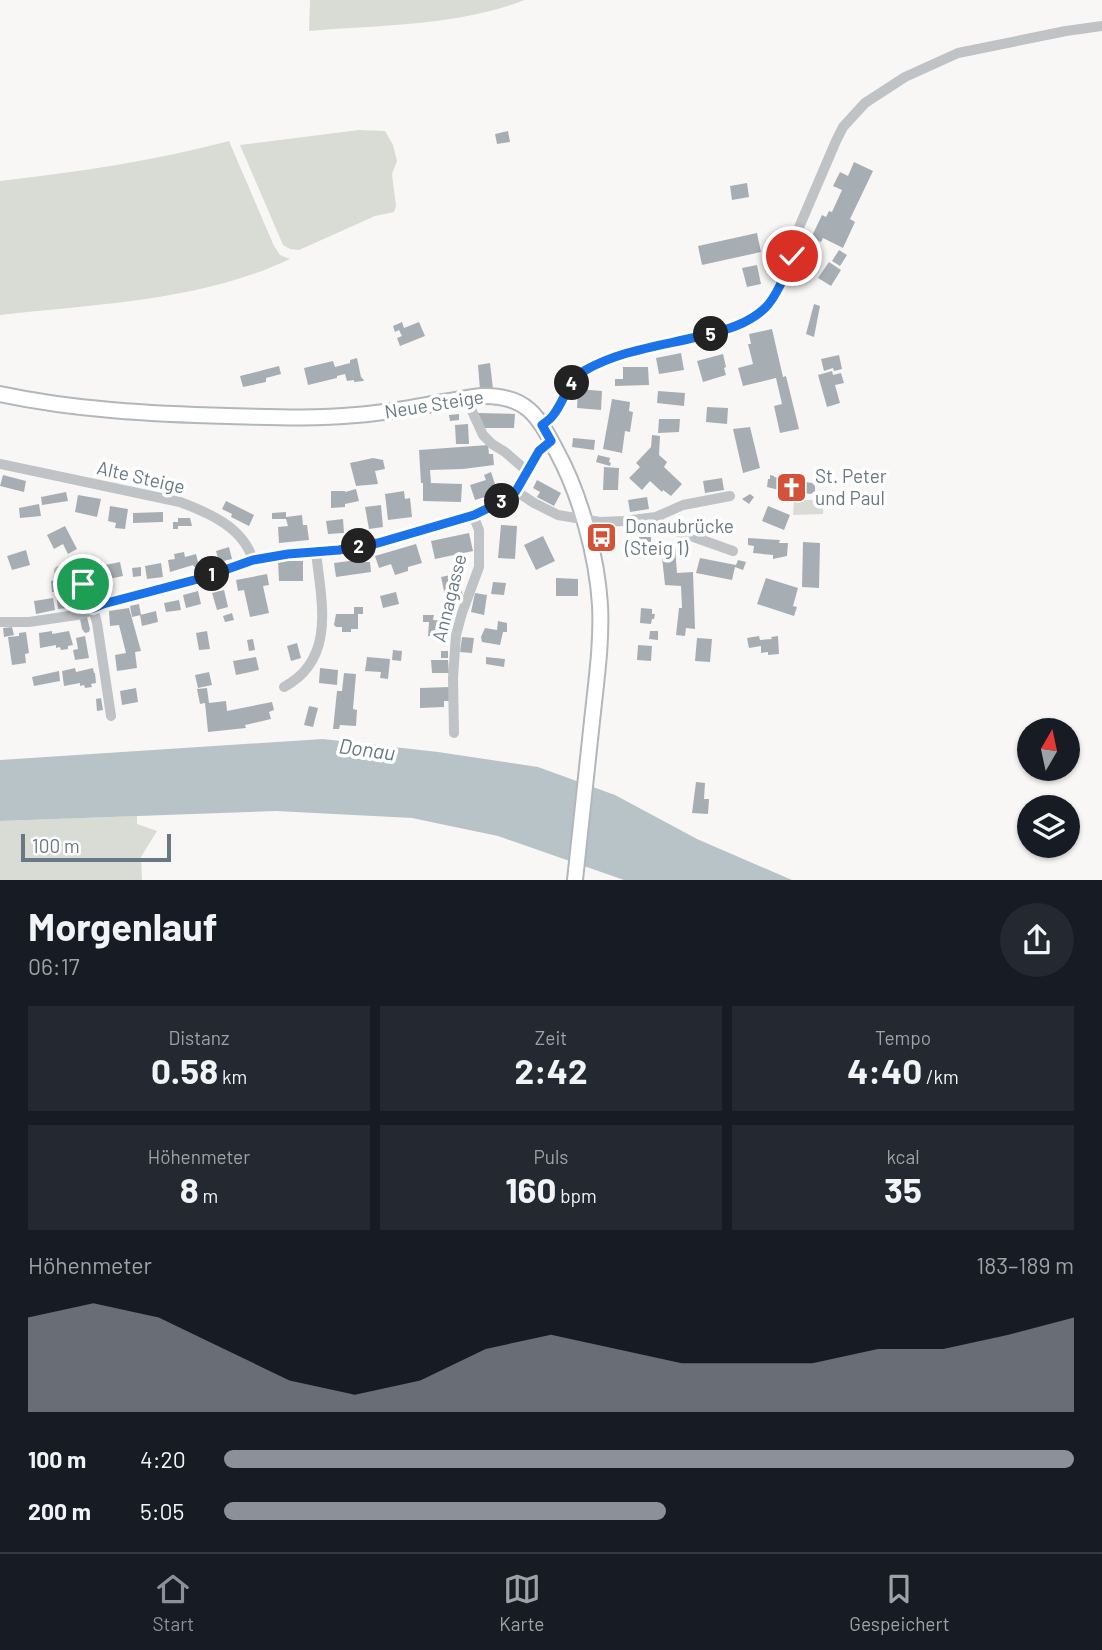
<!DOCTYPE html>
<html lang="de">
<meta charset="utf-8">
<style>
body{margin:0;font-family:Barlow,sans-serif;background:#242831;color:#f1f3f6;height:100vh;display:flex;flex-direction:column;font-size:26px;white-space:nowrap}
*{box-sizing:border-box;margin:0}
p{font-size:23px;color:#9ea1a6}
.icon{flex:none;width:38px;height:38px;fill:none;stroke:currentColor;stroke-width:2;stroke-linecap:round;stroke-linejoin:round}
.map{position:relative;height:880px;overflow:hidden}
.panel{display:flex;flex-direction:column;background:#171b24;flex:1}
.panel>*{flex:none}
.needle{width:46px;rotate:9deg}
.fabs{position:absolute;left:1017px;top:718px;display:grid;gap:14px}
.fabs a{display:grid;place-items:center;width:63px;height:63px;border-radius:50%;background:#171b24;box-shadow:0 2px 5px #0004;font-size:35px}
.scale{position:absolute;left:21px;bottom:18px;width:150px;box-sizing:border-box;padding-left:7px;border:4px solid #697983;border-top:0;font-size:19px;line-height:24px;white-space:nowrap;color:#697983;-webkit-text-stroke:5px #fff;paint-order:stroke}
.pin{position:absolute;display:grid;place-items:center;width:60px;height:60px;color:#fff;margin:-30px;border:4px solid #fff;border-radius:50%;box-shadow:0 2px 7px #0007}
.km{position:absolute;width:35px;height:35px;margin:-18px;border-radius:50%;background:#222;color:#fff;font-size:19px;line-height:35px;text-align:center}
.round{display:grid;place-items:center;flex:none;width:74px;height:74px;border-radius:37px;background:#242831}
.headline{display:flex;align-items:center;justify-content:space-between;height:119px;padding:0 28px}
h1{font-size:38px;font-weight:700;line-height:52px}
.stats{display:grid;grid-template-columns:repeat(3,1fr);gap:10px;height:119px;padding:7px 28px}
.stats div{display:grid;align-content:center;border-radius:0px;background:#242831;text-align:center}
.stats b{font-size:35px;font-weight:700}
.stats small{font-size:19px;font-weight:400}
.stats p{font-size:19px}
.chart{height:196px;padding:14px 28px}
.chart p{display:flex;justify-content:space-between}
.chart svg{width:100%;height:126px;margin-top:7px;fill:#8c9099;opacity:.7}
ul{padding:0 28px;list-style:none;font-size:23px}
li{display:grid;grid-template-columns:112px 84px 1fr;align-items:center;height:52px}
li i{height:18px;border-radius:9px;background:#8c9099}
.tab-bar{display:flex;justify-content:space-around;align-items:center;height:98px;border-top:2px solid #363941;background:#171b24;font-size:19px;color:#9ea1a6}
.tab-bar a{display:grid;justify-items:center;gap:4px}
.tab-bar .active{color:#8c9099}
.map>svg:first-child{display:block}
.green{fill:#d8dcd5}
.water{fill:#b8c3c7}
.building{fill:#a7aeb3}
.lines{fill:none;stroke-linecap:round;stroke-linejoin:round}
.secondary-casing{stroke:#b1b7bb;stroke-width:18}
.minor{stroke:#bfc3c6;stroke-width:10}
.secondary{stroke:#fff;stroke-width:14}
.route-casing{stroke:#fff;stroke-width:14}
.route{stroke:#1a73e8;stroke-width:9}
.labels{text-anchor:middle;stroke-width:7;stroke-linejoin:round;paint-order:stroke}
.street-label{font-size:19px;fill:#697983;stroke:#fff}
.poi-label{font-size:19px;fill:#697983;stroke:#fff;text-anchor:start}
.water-label{font-size:21px;font-style:italic;fill:#657a7f;stroke:#fff}
</style>
<div class="map">
<svg width="1102" height="880" viewBox="0 0 1102 880">
<rect width="100%" height="100%" fill="#f8f7f5"/>
<path class="green" d="M310,0H525C457,26 381,25 309,31Z
M359,130L385,131L393,145L397,161L392,174L396,206L394,212L375,216L299,250L290,249L283,245L240,145Z
M229,141L274,246L280,255L290,259C201,301 97,304 0,315V181C77,172 154,161 229,141Z
M794,500H824L823,514L793,515Z
M137,816V824L157,831L141,857L142,880H0V821Z"/>
<path class="water" d="M323,739L438,752L538,767L615,795L697,839L792,880H624L498,836L412,818L276,811L0,821V760Z"/>
<path class="building" d="M508,131L510,142L497,144L495,134Z
M854,162L873,171L850,219L855,222L843,248L823,238L821,242L811,238L822,215L826,217L829,211L832,212L842,190L833,186L840,172L848,176Z
M747,183L749,197L732,200L730,186Z
M757,233L761,252L702,265L698,246Z
M839,250L847,255L840,266L832,261Z
M829,262L841,270L831,286L818,278Z
M757,265L761,284L747,287L742,268Z
M814,304L820,306L814,337L806,334Z
M402,322L404,328L419,322L425,336L400,346L397,338L402,336L399,330L395,332L393,326Z
M772,329L783,377L786,376L799,429L780,433L774,406L782,404L776,378L743,386L738,368L753,364L748,344H751L749,334Z
M681,353L684,370L659,374L656,358Z
M723,354L726,367L724,368L726,375L703,382L697,361Z
M839,355L842,369L834,371L833,368L824,371L821,359Z
M357,358L361,377L364,380L363,381L354,382V380L347,381L345,374L337,376V378L308,385L304,368L333,361L335,367L350,363V360Z
M490,363L493,389L480,390L478,365Z
M279,366L281,374L266,378V382L243,387L240,376Z
M623,367H648L649,385L615,386V379H623Z
M832,371L833,375L841,373L844,383L835,385L840,403L827,407L818,375Z
M578,389L602,391L601,410L577,408Z
M658,391L685,393L684,406L657,403Z
M612,399L630,402L629,411L633,412L630,432L625,431L622,453L603,449Z
M707,407L728,408L727,424L706,422Z
M478,413L515,414L514,428H484Z
M459,414V420L450,421L449,415Z
M659,419H680L679,432L658,433Z
M468,424L469,444H456L455,425Z
M750,427L760,468L743,473L733,429Z
M652,435L660,436L659,455L667,462L664,467L682,484L671,496L663,490L662,492L650,481L642,490L629,478L640,467L636,463L651,447Z
M573,438L595,440L594,450L572,447Z
M488,445L489,454H493L494,465L463,469L430,470L431,483L462,484L461,502L423,501V483H421L419,450Z
M598,455L610,458L609,462L611,463L610,466L596,462Z
M373,458L383,460L385,469L375,471L378,484L356,486L350,463Z
M604,467L619,468L618,490H603Z
M491,472L498,493L475,500L470,485L486,480L484,475Z
M3,475L26,481L24,492L0,486Z
M770,475L774,476V477L812,483L815,486V491L811,494L803,493V498L795,497L796,493L783,491V495L778,494L779,490L767,487L768,479H770Z
M722,478L724,490L705,493L703,481Z
M537,480L561,493L554,506L537,497L540,492L533,488Z
M356,489L359,501L345,504V507L331,508V491H345V492Z
M404,491L405,499L410,498L412,517L388,520L385,494Z
M66,492L68,501L42,505L41,497Z
M750,494L754,497L749,504L742,499Z
M78,495L101,499L97,517L75,512Z
M647,497L649,509L630,512L628,500Z
M226,501L254,515L249,526L231,517L232,514L222,509Z
M39,504L41,516L20,518L19,508Z
M381,505L383,527L369,529L365,507Z
M110,506L128,509L125,529L115,528L116,523L108,521Z
M768,506L790,515L784,530L762,521Z
M163,512V522L133,523V513Z
M286,512V517L302,515L303,525H307L309,540L279,543L278,527L288,526L286,519H272V513Z
M178,518H190L192,526H178V529H173V522H178Z
M343,519L344,533L328,534L326,521Z
M700,524H711L710,536L699,535Z
M501,525L517,526L515,559L498,558Z
M65,526L77,549L68,554L63,544L54,549L47,535Z
M469,533L473,551L435,559L431,541Z
M543,536L555,561L536,570L524,545Z
M639,537H651V553L633,554V546L630,547V539H639Z
M748,538L780,540L779,543H788L787,556L773,559V555L753,553L754,546L748,545Z
M803,542L820,543L819,588L802,587Z
M416,544L422,563L408,567V571L395,575L391,564L379,568L375,556Z
M229,547L232,559L219,562L216,551Z
M675,547L677,573L693,572L695,629L686,628L685,636L676,635L679,608H682L681,586L665,585L661,548Z
M26,550L30,565L12,570L7,556Z
M184,552L185,557L196,554L199,566L194,567L193,565L170,572L168,560L175,559L174,554Z
M700,558L736,565L738,560L746,562L743,570L735,567L732,580L696,573Z
M364,559L365,562H370L371,572L336,577L334,563Z
M278,561H303V581H279Z
M120,562L123,576L99,581L96,567Z
M161,563L163,577L147,579L145,566Z
M141,567V576L133,577L132,568Z
M459,573L463,597L454,599L456,610L445,612L443,601L446,600L441,577Z
M267,574L269,585L263,586L269,613L250,617L244,590L238,591L236,580Z
M74,578L77,607L58,609L57,600H62L61,591L52,592L51,581Z
M556,578L578,579V596H556Z
M766,578L798,588L793,606L797,607L794,616L757,604Z
M493,582L506,583L504,595L491,594Z
M224,590L228,607L217,610L212,593Z
M198,591L201,604L186,608L183,595Z
M396,592L399,604L383,608L380,596Z
M475,593L487,595L484,615L471,612Z
M53,598L55,610L36,614L34,601Z
M179,600L181,610L166,612L164,603Z
M139,604L141,615L132,617L130,606Z
M354,607H363V614H358V629H351V632H342V627H336L334,625L336,614H354Z
M129,608L141,651L135,652L137,668L117,671L115,655L126,653L119,625L110,626L109,611Z
M641,608L652,609V614H655L654,619H652L651,624L640,623Z
M156,611L158,622L142,626L140,615Z
M232,613L234,620L225,622L223,616Z
M423,615H434L433,620L450,621L449,637L428,636L429,622H423Z
M87,617L90,629L89,632L85,633L82,629L80,619Z
M498,621L507,623V632H503L500,645L482,642L481,637L485,628L497,630Z
M12,627L14,635L4,637L3,628Z
M52,631V634L69,631L73,645L68,646V649L61,650L60,647L56,648V645L40,648L39,633Z
M207,631L210,649L199,650L196,633Z
M650,631H658V640L649,639Z
M26,632L29,653L25,654L26,663L12,665L8,637L19,636V633Z
M85,636L89,658L75,660L73,650L78,649L76,638Z
M759,636L760,640L772,639L771,637L778,636L779,654L768,655V652L761,653V646L749,648L747,638Z
M462,637L474,638L472,653L460,652Z
M697,638L712,639L710,662L695,661Z
M253,639L255,650L249,651L247,640Z
M297,643L301,658L291,661L287,646Z
M638,645L652,646L651,661L637,660Z
M393,650L402,651L401,661L392,660Z
M441,651H448V658H441Z
M256,657L259,670L236,675L233,661Z
M367,657L390,659L388,679L380,678L381,672L365,671Z
M486,657L505,659L504,667L486,664Z
M431,660H448L449,673H432Z
M75,668L76,672L93,668L94,673H95L96,683L91,684L92,687L85,688L84,685L80,686V683L64,686L62,671Z
M320,668L338,670L337,685L319,683Z
M59,671L60,681L34,686L32,677Z
M209,672L212,685L198,688L195,675Z
M344,673L356,674L353,709L357,710L356,726L340,725L339,729H333L337,691H342Z
M449,687V701H444V707L420,708V688Z
M136,688L138,702L122,705L120,691Z
M207,688L209,703L226,701L227,711L272,702L274,710L269,712L271,719L245,725L246,728L208,732L205,703L200,704L197,689Z
M101,698L103,710L97,711L96,699Z
M309,706L318,708L313,727L304,725Z
M696,782L705,783L704,799H709L708,814L692,813Z"/>
<g class="lines">
<defs>
<path id="secondary" d="M0,394C75,410 152,414 228,416C271,417 313,419 356,415C399,412 440,401 482,396C527,395 538,416 557,452C580,494 597,556 600,605C602,643 596,683 592,721C586,774 581,827 575,880"/>
</defs>
<use href="#secondary" class="secondary-casing"/>
<path class="minor" d="M466,398L483,435L492,444L505,452L528,472
M542,425L554,414L567,391L580,372L609,358L726,330L754,317L767,307L790,263L800,225L836,141L843,127L865,103L905,77L958,53L1066,31L1102,26
M0,464L180,502C209,513 243,527 253,560
M516,491L534,503L558,515L600,522L624,521L656,517L683,505L730,496
M656,517L660,523L668,528L733,551
M59,571C64,571 67,570 71,572C84,576 94,610 97,623L111,716
M0,622H29L83,614L103,604L202,578L253,560L288,554L339,549L378,543L473,515L504,500L516,491L539,451L551,441
M284,687C337,659 321,600 316,552
M454,733L453,678L456,635L462,613L479,567V530L473,515"/>
<use href="#secondary" class="secondary"/>
</g>
<g class="lines">
<defs>
<path id="route" d="M83,584L93,608L103,604L202,578L253,560L288,554L339,550L378,543L474,515L505,500L516,491L539,451L551,441L542,425C546,422 551,419 554,414C564,401 569,379 584,371C618,351 659,346 697,337C721,331 746,326 765,308C775,299 788,270 792,256"/>
</defs>
<use href="#route" class="route-casing"/>
<use href="#route" class="route"/>
</g>
<defs>
<symbol id="church-square" viewBox="-11 -11 22 22"><rect x="-9" y="-9" width="18" height="18" rx="4" fill="#d45338" stroke="#fff"/><path d="M-1.2-6h2.4v3.5h3.3v2.4h-3.3V6h-2.4V-.1h-3.3v-2.4h3.3Z" fill="#fff"/></symbol>
<symbol id="bus-square" viewBox="-11 -11 22 22"><rect x="-9" y="-9" width="18" height="18" rx="4" fill="#d45338" stroke="#fff"/><path d="M-5-6H5V4H4V6H2V4H-2V6H-4V4H-5ZM-3.5-4V0h7V-4ZM-3.5 1.2v1.5H-2V1.2ZM2 1.2v1.5H3.5V1.2Z" fill="#fff"/></symbol>
</defs>
<g fill-rule="evenodd">
<use href="#church-square" x="774" y="470" width="35" height="35"/>
<use href="#bus-square" x="584" y="520" width="35" height="35"/>
</g>
<g class="labels">
<g class="street-label">
<text transform="translate(434 404) rotate(-9)" y="7">Neue Steige</text>
<text transform="translate(141 477) rotate(13)" y="7">Alte Steige</text>
<text transform="translate(449 598) rotate(-76)" y="7">Annagasse</text>
</g>
<g class="poi-label">
<text x="815" y="483">St. Peter<tspan x="815" dy="22">und Paul</tspan></text>
<text x="625" y="533">Donaubrücke<tspan x="625" dy="22">(Steig 1)</tspan></text>
</g>
<g class="water-label">
<text transform="translate(367 750) rotate(8)" y="7">Donau</text>
</g>
</g>
</svg>
<div class="fabs">
<a><svg class="needle" viewBox="-14 -14 28 28"><path d="M0-13l5 13h-10z" fill="#e53935"/><path d="M0 13l5-13h-10z" fill="#9ea1a6"/></svg></a>
<a><svg class="icon" aria-label="layers" viewBox="0 0 24 24"><path d="M12 4l9 5-9 5-9-5zM3 14l9 5 9-5"/></svg></a>
</div>
<div class="scale">100 m</div>
<div class="pin" style="left:83px;top:584px;background:#1e9e55"><svg class="icon" aria-label="arrive" viewBox="0 0 24 24"><path d="M6 21V4h12l-3 4 3 4H6"/></svg></div>
<div class="pin" style="left:792px;top:256px;background:#d93025"><svg class="icon" aria-label="check" viewBox="0 0 24 24"><path d="M5 12l5 5 9-10"/></svg></div>
<b class="km" style="left:212px;top:574px">1</b>
<b class="km" style="left:359px;top:546px">2</b>
<b class="km" style="left:502px;top:501px">3</b>
<b class="km" style="left:572px;top:383px">4</b>
<b class="km" style="left:711px;top:334px">5</b>
</div>
<section class="panel">
<div class="headline"><div><h1>Morgenlauf</h1><p>06:17</p></div><a class="round"><svg class="icon" aria-label="share" viewBox="0 0 24 24"><path d="M12 15V3M7 8l5-5 5 5M5 13v7h14v-7"/></svg></a></div>
<div class="stats">
<div><p>Distanz</p><b>0.58<small> km</small></b></div>
<div><p>Zeit</p><b>2:42</b></div>
<div><p>Tempo</p><b>4:40<small> /km</small></b></div>
</div>
<div class="stats">
<div><p>Höhenmeter</p><b>8<small> m</small></b></div>
<div><p>Puls</p><b>160<small> bpm</small></b></div>
<div><p>kcal</p><b>35</b></div>
</div>
<div class="chart"><p><span>Höhenmeter</span>183–189 m</p>
<svg viewBox="0 0 160 44" preserveAspectRatio="none"><path d="M0 44V11L10 6L20 11L30 22L40 33L50 38L60 33L70 22L80 17L90 22L100 27L110 27L120 27L130 22L140 22L150 17L160 11V44z"/></svg>
</div>
<ul>
<li><b>100 m</b>4:20<i style="width:100%"></i></li>
<li><b>200 m</b>5:05<i style="width:52%"></i></li>
</ul>
</section>
<nav class="tab-bar">
<a class="active"><svg class="icon" aria-label="home" viewBox="0 0 24 24"><path d="M3 11l9-7 9 7M6 9v11h12V9"/></svg>Start</a>
<a><svg class="icon" aria-label="map" viewBox="0 0 24 24"><path d="M3 6l6-2 6 2 6-2v14l-6 2-6-2-6 2zM9 4v14M15 6v14"/></svg>Karte</a>
<a><svg class="icon" aria-label="saved" viewBox="0 0 24 24"><path d="M7 4h10v16l-5-4-5 4z"/></svg>Gespeichert</a>
</nav>
